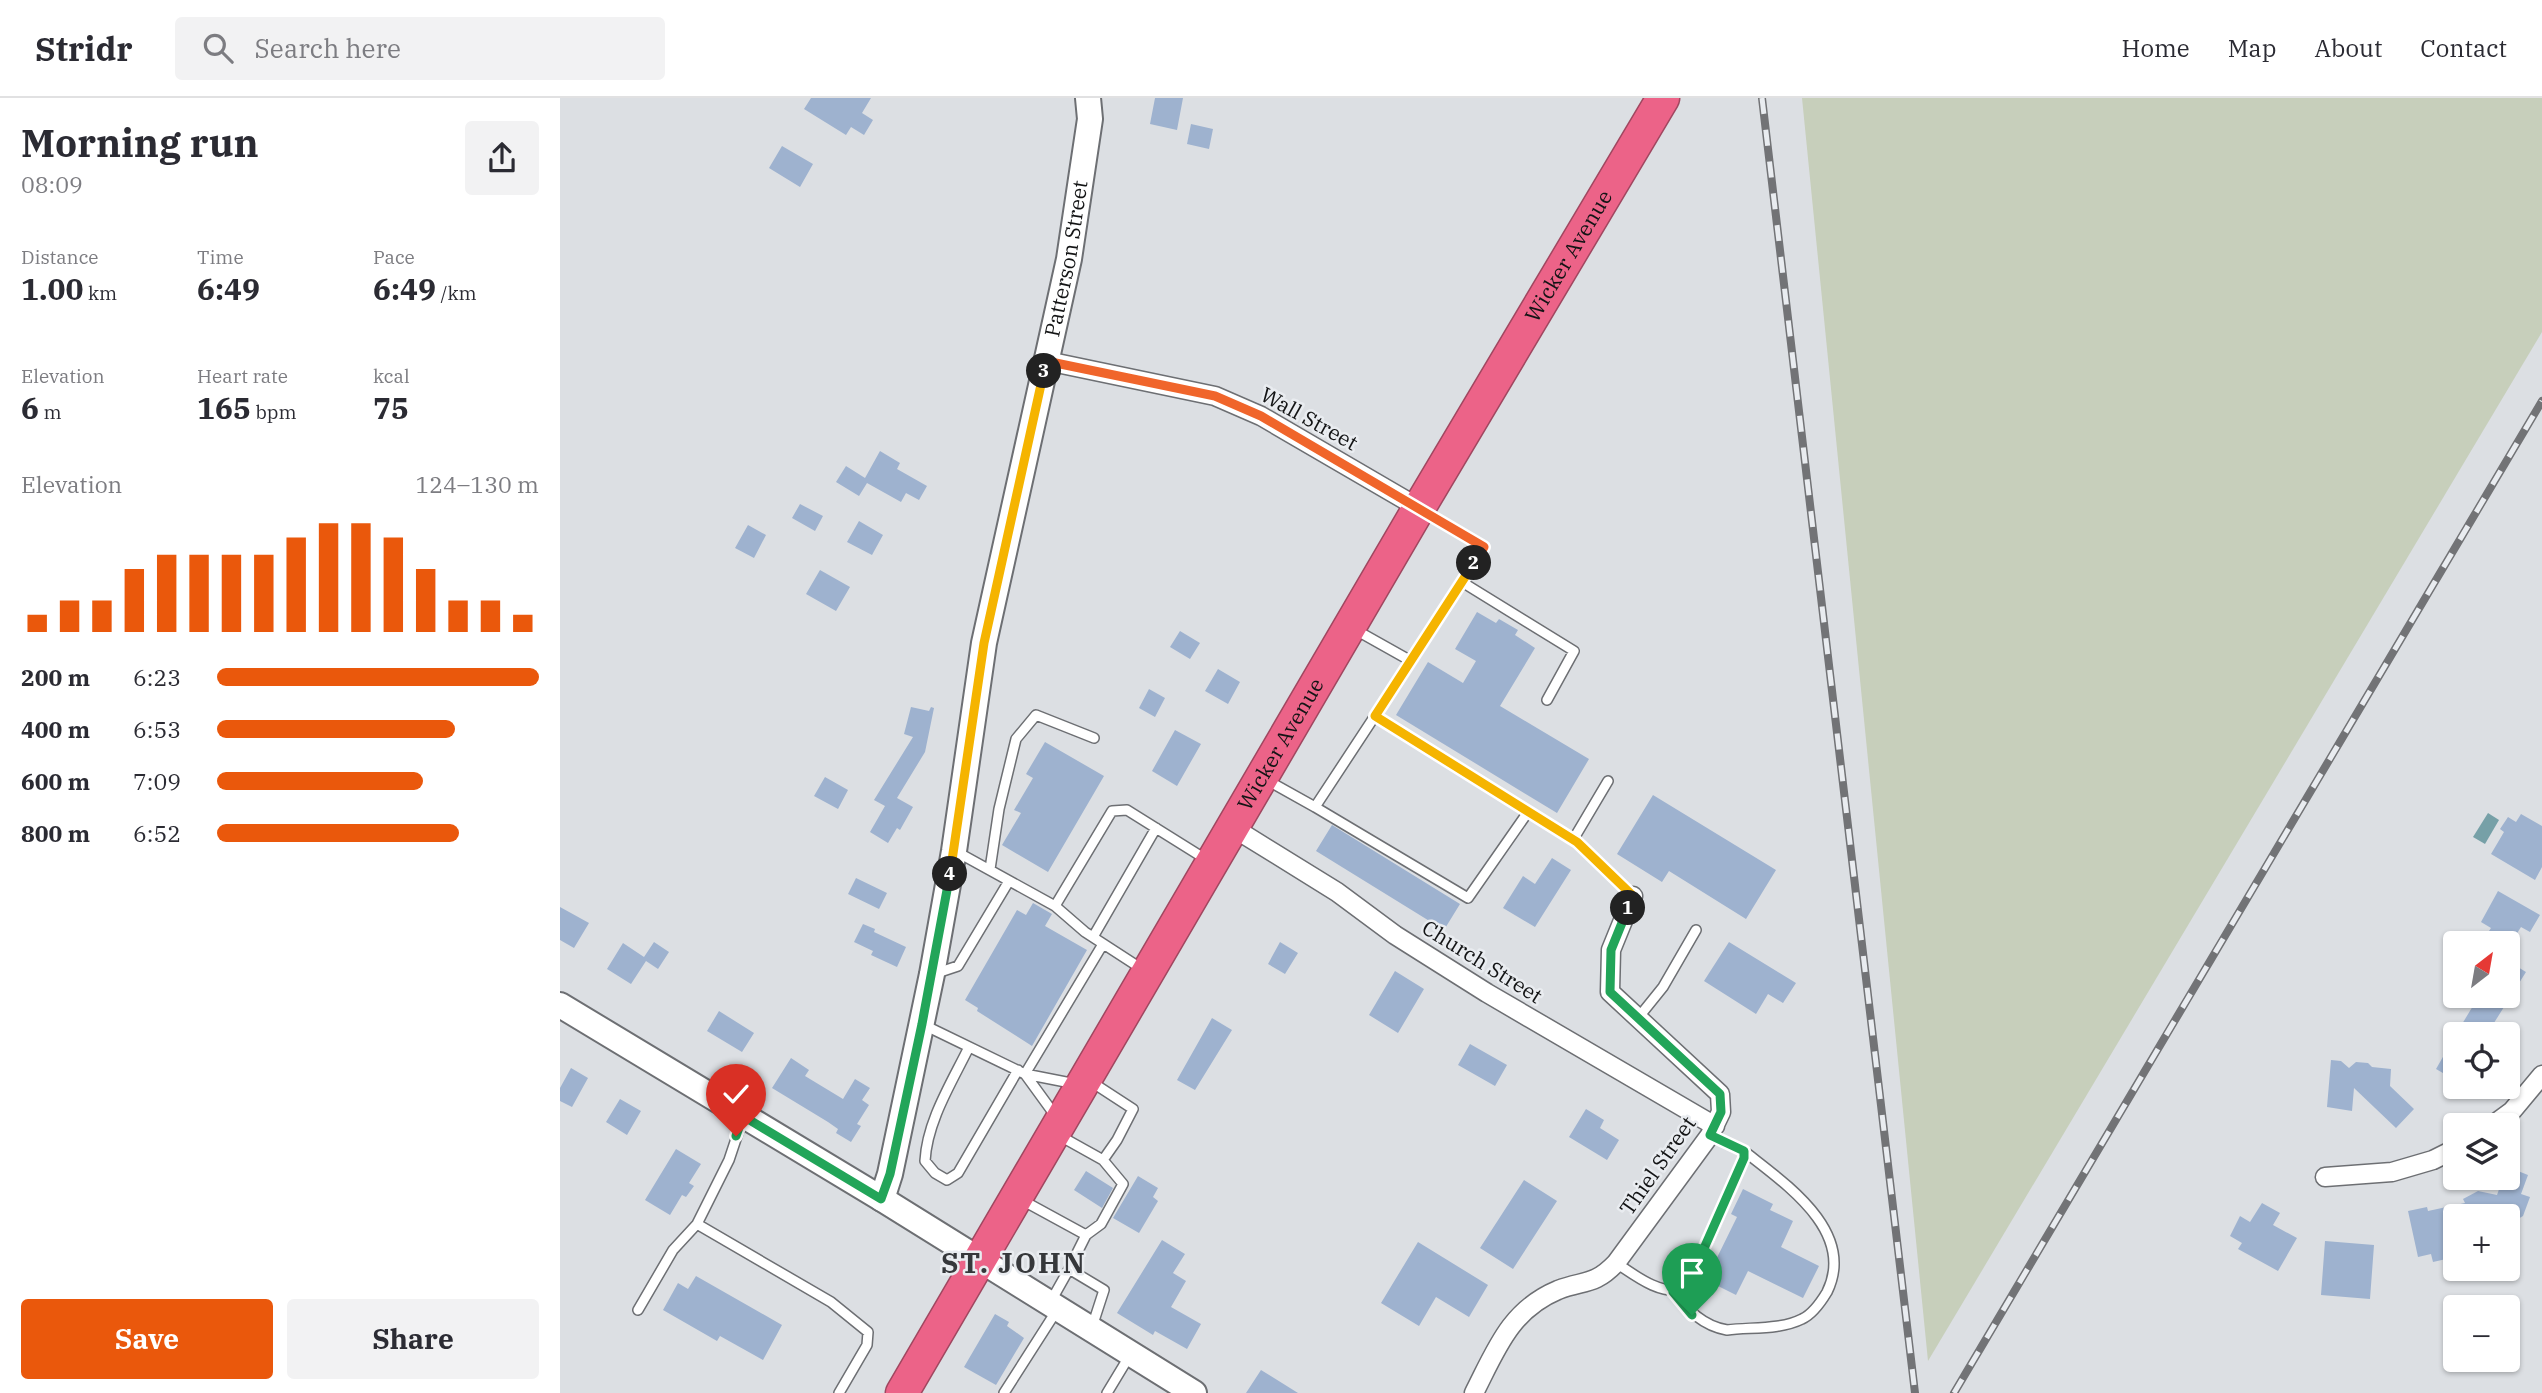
<!DOCTYPE html>
<meta charset="utf-8">
<style>
body{margin:0;font-family:"IBM Plex Serif",serif;background:#f2f2f3;color:#2b2b33;height:100vh;display:flex;flex-direction:column;font-size:26px;white-space:nowrap}
*{box-sizing:border-box;margin:0}
p{font-size:23px;color:#7c7c81}
.icon{flex:none;width:38px;height:38px;fill:none;stroke:currentColor;stroke-width:2;stroke-linecap:round;stroke-linejoin:round}
.map{position:relative;flex:1;overflow:hidden}
.details{display:flex;flex-direction:column;background:#fff;width:560px}
.details>*{flex:none}
.needle{width:46px;rotate:31deg}
.buttons{position:absolute;left:1883px;top:833px;display:grid;gap:14px}
.buttons a{display:grid;place-items:center;width:77px;height:77px;border-radius:7px;background:#fff;box-shadow:0 2px 5px #0004;font-size:35px}
.pin{position:absolute;display:grid;place-items:center;width:60px;height:60px;color:#fff;margin:-72px -30px;border-radius:50% 50% 50% 0;rotate:-45deg;box-shadow:0 0 7px #0007}
.pin .icon{rotate:45deg}
.km{position:absolute;width:35px;height:35px;margin:-18px;border-radius:50%;background:#222;color:#fff;font-size:19px;line-height:35px;text-align:center}
.round{display:grid;place-items:center;flex:none;width:74px;height:74px;border-radius:7px;background:#f2f2f3}
.head{display:flex;align-items:center;justify-content:space-between;height:119px;padding:0 21px}
h1{font-size:38px;font-weight:700;line-height:52px}
.figures{display:grid;grid-template-columns:repeat(3,1fr);gap:10px;height:119px;padding:7px 21px}
.figures div{display:grid;align-content:center}
.figures b{font-size:30px;font-weight:700}
.figures small{font-size:19px;font-weight:400}
.figures p{font-size:19px}
.chart{height:196px;padding:14px 21px}
.chart p{display:flex;justify-content:space-between}
.chart svg{width:100%;height:126px;margin-top:7px;stroke:#ea580c;stroke-width:6}
.button{display:flex;gap:14px;margin-top:auto;padding:14px 21px}
.button a{flex:1;height:80px;border-radius:7px;background:#ea580c;color:#fff;font-size:28px;font-weight:700;line-height:80px;text-align:center}
.button a+a{background:#f2f2f3;color:#2b2b33}
ul{padding:0 21px;list-style:none;font-size:23px}
li{display:grid;grid-template-columns:112px 84px 1fr;align-items:center;height:52px}
li i{height:18px;border-radius:9px;background:#ea580c}
header{display:flex;align-items:center;gap:42px;box-sizing:border-box;height:98px;padding:0 35px;background:#fff;border-bottom:2px solid #e1e1e2}
header strong{font-size:33px}
nav{display:flex;gap:38px;margin-inline-start:auto;font-size:24px}
.search{width:490px;height:63px;background:#f2f2f3;display:flex;align-items:center;gap:18px;box-sizing:border-box;padding:0 24px;border-radius:7px;color:#7c7c81;font-size:26px}
main{display:flex;flex:1;min-height:0}
.map>svg:first-child{display:block}
.green{fill:#c7cfbb}
.water{fill:#76a0a7}
.building{fill:#9eb2cf}
.lines{fill:none;stroke-linecap:round;stroke-linejoin:round}
.lane-casing{stroke:#6d6f73;stroke-width:12}
.street-casing{stroke:#6d6f73;stroke-width:21}
.secondary-casing{stroke:#6d6f73;stroke-width:28}
.highway-casing{stroke:#a04760;stroke-width:35}
.lane{stroke:#fff;stroke-width:9}
.street{stroke:#fff;stroke-width:18}
.secondary{stroke:#fff;stroke-width:24}
.highway{stroke:#ec6388;stroke-width:32}
.rail-casing{stroke:#727376;stroke-width:8}
.rail{stroke:#e9ecf0;stroke-width:5;stroke-dasharray:16;stroke-linecap:butt}
.split-1-casing{stroke:#fff;stroke-width:14}
.split-2-casing{stroke:#fff;stroke-width:14}
.split-3-casing{stroke:#fff;stroke-width:14}
.split-4-casing{stroke:#fff;stroke-width:14}
.split-5-casing{stroke:#fff;stroke-width:14}
.split-1{stroke:#22a559;stroke-width:9}
.split-2{stroke:#f5b400;stroke-width:9}
.split-3{stroke:#f0652b;stroke-width:9}
.split-4{stroke:#f5b400;stroke-width:9}
.split-5{stroke:#22a559;stroke-width:9}
.labels{text-anchor:middle;stroke-width:5;stroke-linejoin:round;paint-order:stroke}
.street-label{font-size:21px;fill:#131415;stroke:#e9ecf0}
.district-label{font-size:28px;font-weight:bold;letter-spacing:2px;fill:#36383b;stroke:#e9ecf0}
</style>
<header>
<strong>Stridr</strong>
<div class="search"><svg class="icon" aria-label="search" viewBox="0 0 24 24"><circle cx="10" cy="10" r="6"/><path d="M15 15l6 6"/></svg>Search here</div>
<nav><a>Home</a><a>Map</a><a>About</a><a>Contact</a></nav>
</header>
<main>
<section class="details">
<div class="head"><div><h1>Morning run</h1><p>08:09</p></div><a class="round"><svg class="icon" aria-label="share" viewBox="0 0 24 24"><path d="M12 15V3M7 8l5-5 5 5M5 13v7h14v-7"/></svg></a></div>
<div class="figures">
<div><p>Distance</p><b>1.00<small> km</small></b></div>
<div><p>Time</p><b>6:49</b></div>
<div><p>Pace</p><b>6:49<small> /km</small></b></div>
</div>
<div class="figures">
<div><p>Elevation</p><b>6<small> m</small></b></div>
<div><p>Heart rate</p><b>165<small> bpm</small></b></div>
<div><p>kcal</p><b>75</b></div>
</div>
<div class="chart"><p><span>Elevation</span>124–130 m</p>
<svg viewBox="0 0 160 44" preserveAspectRatio="none"><path d="M5 44V38M15 44V33M25 44V33M35 44V22M45 44V17M55 44V17M65 44V17M75 44V17M85 44V11M95 44V6M105 44V6M115 44V11M125 44V22M135 44V33M145 44V33M155 44V38"/></svg>
</div>
<ul>
<li><b>200 m</b>6:23<i style="width:100%"></i></li>
<li><b>400 m</b>6:53<i style="width:74%"></i></li>
<li><b>600 m</b>7:09<i style="width:64%"></i></li>
<li><b>800 m</b>6:52<i style="width:75%"></i></li>
</ul>
<div class="button"><a>Save</a><a>Share</a></div>
</section>
<div class="map">
<svg width="1982" height="1295" viewBox="0 0 1982 1295">
<rect width="100%" height="100%" fill="#dcdfe3"/>
<path class="green" d="M1242,0H1982V234L1368,1263Z"/>
<path class="water" d="M1928,715L1939,722L1925,746L1913,739Z"/>
<path class="building" d="M251,0H311L302,15L313,22L304,37L291,29L286,37L244,11Z
M595,0H623L617,32L590,26Z
M631,26L653,31L649,51L627,46Z
M222,48L253,66L240,89L209,70Z
M320,353L340,365L337,371L367,388L359,402L346,395L341,404L307,385L299,398L276,384L286,368L305,380Z
M240,406L263,418L255,433L232,420Z
M299,423L323,437L312,457L287,444Z
M188,427L206,437L194,460L175,450Z
M260,472L290,489L276,513L246,496Z
M917,514L936,525L939,521L958,532L955,537L975,550L940,608L1029,661L997,715L836,617L868,564L903,585L916,563L895,551Z
M620,533L640,545L630,561L610,549Z
M658,571L680,584L668,606L645,593Z
M589,591L605,600L595,619L579,610Z
M351,609L369,613L371,609L374,610L365,654L337,700L353,709L340,732L337,730L328,745L310,734L325,708L314,702L353,639L344,636Z
M615,632L641,646L617,688L592,673Z
M485,644L544,678L488,774L442,747L461,715L454,712L473,680L466,676Z
M265,679L288,692L278,711L254,698Z
M1093,697L1216,772L1186,821L1109,773L1102,784L1057,756Z
M1961,716L1982,728V769L1975,782L1931,756L1944,734L1940,731L1948,719L1956,724Z
M772,727L900,806L884,832L756,753Z
M992,760L1011,772L975,829L943,810L963,778L975,786Z
M296,780L327,795L319,811L288,796Z
M1938,793L1980,817L1970,834L1961,829L1951,845H1937L1925,839L1931,830L1921,824Z
M473,805L492,816L485,828L527,852L472,948L417,913L418,910L405,902L457,812L466,817Z
M0,809L29,825L14,850L0,842Z
M303,826L315,831L314,834L346,849L337,869L311,857L313,853L294,844Z
M94,844L109,854L98,871L86,863L71,886L47,871L63,845L84,859Z
M720,844L738,855L725,876L708,866Z
M1169,844L1236,885L1223,905L1208,896L1196,916L1144,883Z
M1948,863L1966,874L1927,936H1896L1919,898H1948Z
M835,873L864,891L838,935L809,917Z
M159,913L194,935L182,954L147,933Z
M652,920L672,932L635,992L617,982Z
M1895,938V982L1876,971Z
M910,946L947,967L935,988L898,967Z
M231,960L249,972L245,978L283,1001L295,981L310,990L302,1002L309,1007L297,1026L301,1028L291,1044L276,1035L278,1031L268,1024L212,990Z
M1771,962L1781,963L1789,970L1796,964L1808,965L1812,969L1831,971L1830,988L1854,1011L1836,1030L1794,990L1792,1013L1767,1009Z
M11,970L28,980L12,1009L0,1003V990Z
M60,1001L81,1013L67,1037L46,1024Z
M1026,1011L1044,1022L1040,1030L1059,1042L1047,1062L1009,1039Z
M116,1051L141,1066L129,1085L134,1088L126,1099L122,1097L110,1117L85,1102Z
M1948,1069L1968,1077L1961,1096L1970,1099L1963,1118L1948,1127V1118H1895V1159L1873,1164L1871,1156L1858,1159L1848,1113L1867,1109L1868,1113L1905,1105L1903,1101L1918,1093L1937,1097L1943,1080H1948Z
M526,1073L553,1090L542,1110L514,1092Z
M578,1078L598,1090L593,1099L598,1103L579,1135L553,1120Z
M964,1082L997,1103L953,1171L920,1150Z
M1183,1091L1213,1106L1210,1112L1233,1123L1221,1149L1259,1168L1243,1200L1188,1173L1176,1197L1146,1182L1177,1119L1171,1116Z
M1702,1105L1720,1115L1713,1127L1737,1140L1718,1173L1678,1151L1682,1145L1670,1138L1680,1118L1690,1124Z
M602,1142L625,1156L613,1175L626,1183L611,1209L641,1226L627,1251L595,1233L593,1237L557,1215Z
M1765,1143L1814,1147L1810,1201L1761,1197Z
M858,1144L928,1187L909,1219L876,1199L859,1228L821,1205Z
M136,1178L222,1227L203,1262L160,1238L157,1243L103,1212L118,1185L128,1191Z
M435,1216L449,1224L447,1228L464,1240L436,1287L404,1269Z
M701,1272L738,1295H686Z"/>
<g class="lines">
<defs>
<path id="lane" d="M902,484L1014,553L987,602
M851,563L924,449L863,413
M815,618L1017,744L1073,798
M705,681L755,709L851,563L794,531
M755,709L908,800L968,714
M1013,742L1048,683
M397,754L495,808L525,834L582,871
M430,771L439,711L456,641L476,617L534,640
M495,808L552,713L567,712L647,762
M533,839L596,730
M374,876L398,868L449,783
M1078,920L1103,889L1136,832
M364,927L465,976L516,986
M409,949C392,984 367,1023 365,1063L375,1075L387,1082L398,1075L458,972
M465,976L543,846
M465,976L497,1020
M530,983L573,1011L557,1042L543,1062
M500,1038L543,1062L563,1086L541,1126L526,1137
M460,1101L526,1137L509,1171
M137,1126L271,1204L308,1234L307,1247L279,1295
M1056,1165C1076,1178 1098,1196 1123,1192L1131,1182L1184,1060V1053L1150,1037
M1113,1194C1128,1212 1143,1228 1167,1232C1191,1229 1220,1232 1242,1221C1253,1216 1261,1204 1267,1194C1297,1133 1224,1085 1184,1053
M491,1203L509,1171L544,1192L532,1229
M78,1212L113,1152L137,1126L169,1062L183,1020
M444,1295L497,1212
M547,1295L570,1257"/>
<path id="street" d="M487,263L655,298L701,318L859,410
M672,729L777,794L835,837L927,895L1155,1028
M1933,1027L1952,1013L1982,977
M1765,1079L1832,1074L1873,1062L1895,1051
M914,1295C936,1252 950,1212 998,1192C1024,1182 1034,1188 1056,1165L1150,1037L1161,1014L1160,996L1050,894L1051,852L1073,798"/>
<g id="secondary">
<path d="M0,907L322,1101L634,1295"/>
<path id="s1" d="M322,1101L330,1076L372,876L394,753L424,545L509,161L530,21L528,0"/>
</g>
<g id="highway">
<path id="s2" d="M342,1295L859,410L1103,0"/>
</g>
</defs>
<use href="#lane" class="lane-casing"/>
<use href="#street" class="street-casing"/>
<use href="#secondary" class="secondary-casing"/>
<use href="#highway" class="highway-casing"/>
<use href="#lane" class="lane"/>
<use href="#street" class="street"/>
<use href="#secondary" class="secondary"/>
<use href="#highway" class="highway"/>
<defs>
<path id="rail" d="M1202,0L1355,1295
M1394,1295L1982,303"/>
</defs>
<use href="#rail" class="rail-casing"/>
<use href="#rail" class="rail"/>
</g>
<g class="lines">
<defs>
<path id="split-1" d="M1068,810L1051,852L1050,894L1160,996L1161,1014L1150,1037L1184,1053V1060L1130,1182L1123,1192L1113,1194L1132,1217"/>
<path id="split-2" d="M914,465L815,618L1017,744L1073,798L1068,810"/>
<path id="split-3" d="M484,273L486,263L655,298L701,318L924,449L914,465"/>
<path id="split-4" d="M390,776L424,545L484,273"/>
<path id="split-5" d="M176,1038L183,1018L321,1101L330,1076L362,926L390,776"/>
</defs>
<use href="#split-1" class="split-1-casing"/>
<use href="#split-2" class="split-2-casing"/>
<use href="#split-3" class="split-3-casing"/>
<use href="#split-4" class="split-4-casing"/>
<use href="#split-5" class="split-5-casing"/>
<use href="#split-1" class="split-1"/>
<use href="#split-2" class="split-2"/>
<use href="#split-3" class="split-3"/>
<use href="#split-4" class="split-4"/>
<use href="#split-5" class="split-5"/>
</g>
<g class="labels">
<g class="street-label">
<text dy="7" stroke="none"><textPath href="#s2" startOffset="1318">Wicker Avenue</textPath></text>
<text dy="7" stroke="none"><textPath href="#s1" startOffset="959">Patterson Street</textPath></text>
<text transform="translate(749 321) rotate(29)" y="7">Wall Street</text>
<text dy="7" stroke="none"><textPath href="#s2" startOffset="751">Wicker Avenue</textPath></text>
<text transform="translate(922 864) rotate(32)" y="7">Church Street</text>
<text transform="translate(1098 1068) rotate(-55)" y="7">Thiel Street</text>
</g>
<g class="district-label">
<text x="454" y="1175">ST. JOHN</text>
</g>
</g>
</svg>
<div class="buttons">
<a><svg class="needle" viewBox="-14 -14 28 28"><path d="M0-13l5 13h-10z" fill="#e53935"/><path d="M0 13l5-13h-10z" fill="#7c7c81"/></svg></a>
<a><svg class="icon" aria-label="locate" viewBox="0 0 24 24"><circle cx="12" cy="12" r="6"/><path d="M12 2v4M12 18v4M2 12h4M18 12h4"/></svg></a>
<a><svg class="icon" aria-label="layers" viewBox="0 0 24 24"><path d="M12 4l9 5-9 5-9-5zM3 14l9 5 9-5"/></svg></a>
<a>+</a>
<a>−</a>
</div>
<div class="pin" style="left:1132px;top:1217px;background:#1e9e55"><svg class="icon" aria-label="arrive" viewBox="0 0 24 24"><path d="M6 21V4h12l-3 4 3 4H6"/></svg></div>
<div class="pin" style="left:176px;top:1038px;background:#d93025"><svg class="icon" aria-label="check" viewBox="0 0 24 24"><path d="M5 12l5 5 9-10"/></svg></div>
<b class="km" style="left:1068px;top:810px">1</b>
<b class="km" style="left:914px;top:465px">2</b>
<b class="km" style="left:484px;top:273px">3</b>
<b class="km" style="left:390px;top:776px">4</b>
</div>
</main>
